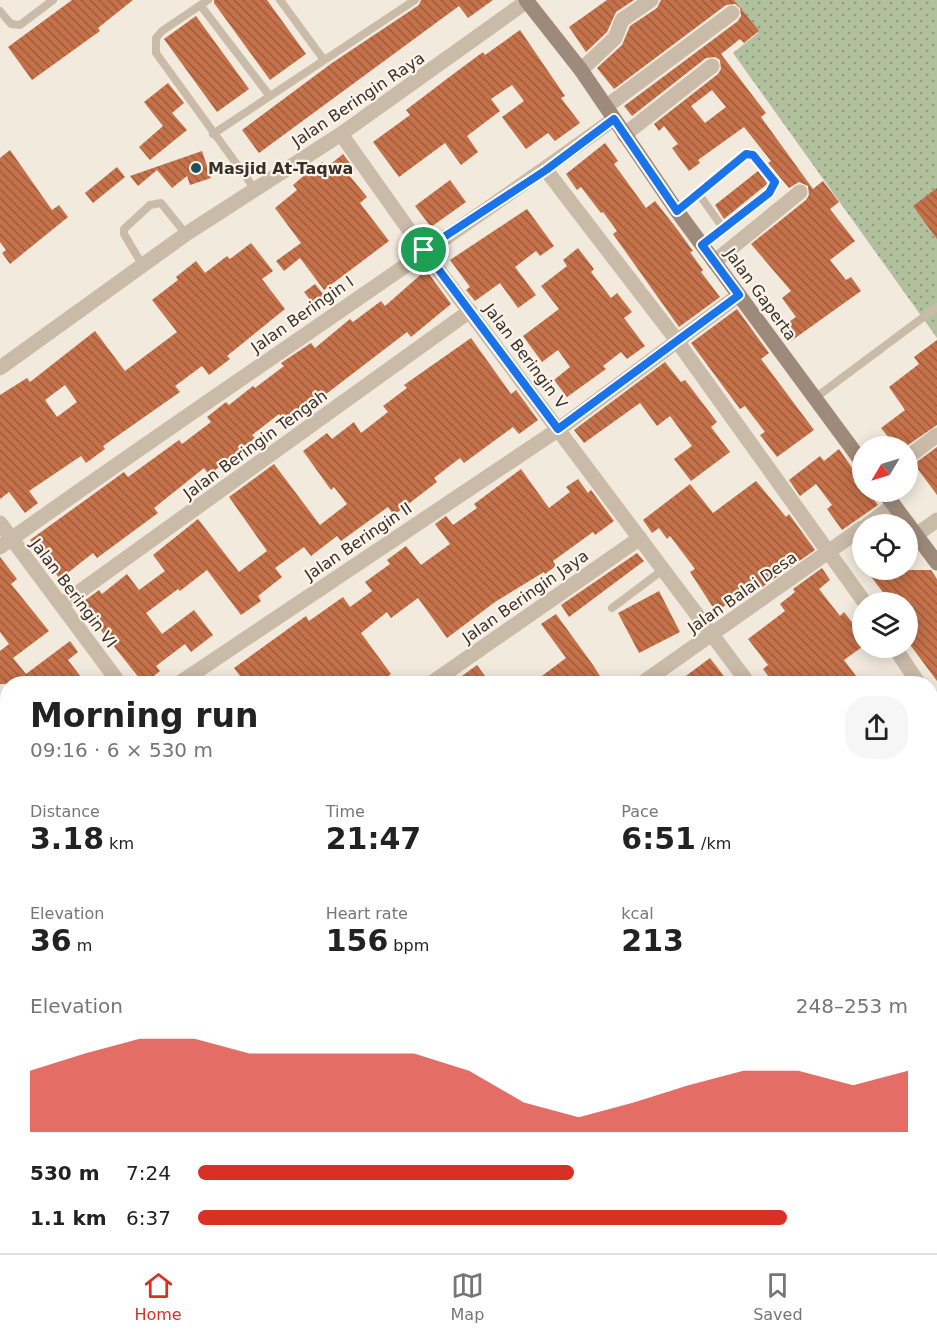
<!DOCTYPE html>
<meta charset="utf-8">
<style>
body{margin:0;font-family:"DejaVu Sans",sans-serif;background:#f6f6f6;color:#222;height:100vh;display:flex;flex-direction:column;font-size:22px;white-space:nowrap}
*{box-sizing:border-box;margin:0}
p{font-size:20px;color:#767676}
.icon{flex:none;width:33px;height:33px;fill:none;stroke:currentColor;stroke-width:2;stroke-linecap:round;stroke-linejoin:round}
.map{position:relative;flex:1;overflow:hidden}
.side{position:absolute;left:0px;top:676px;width:938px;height:578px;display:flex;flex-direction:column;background:#fff;border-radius:24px 24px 0 0;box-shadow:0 3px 15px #0003}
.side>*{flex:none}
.needle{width:39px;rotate:232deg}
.buttons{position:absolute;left:852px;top:436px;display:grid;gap:12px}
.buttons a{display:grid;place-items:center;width:66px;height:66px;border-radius:50%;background:#fff;box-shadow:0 3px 15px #0003;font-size:30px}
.pin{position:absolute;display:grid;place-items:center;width:51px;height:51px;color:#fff;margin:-26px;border:3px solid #fff;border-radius:50%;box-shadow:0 2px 6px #0007}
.round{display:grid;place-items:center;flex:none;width:63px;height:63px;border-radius:24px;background:#f6f6f6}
.summary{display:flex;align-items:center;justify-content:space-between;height:102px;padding:0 30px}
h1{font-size:33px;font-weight:600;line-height:45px}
.metrics{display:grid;grid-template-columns:repeat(3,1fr);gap:9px;height:102px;padding:6px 30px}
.metrics div{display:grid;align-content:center}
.metrics b{font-size:30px;font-weight:600}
.metrics small{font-size:16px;font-weight:400}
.metrics p{font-size:16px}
.chart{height:168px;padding:12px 30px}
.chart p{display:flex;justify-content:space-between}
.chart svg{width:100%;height:108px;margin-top:6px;fill:#d93025;opacity:.7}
ul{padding:0 30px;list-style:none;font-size:20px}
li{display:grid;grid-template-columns:96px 72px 1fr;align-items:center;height:45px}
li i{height:15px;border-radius:8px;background:#d93025}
.menu{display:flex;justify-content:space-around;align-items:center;height:84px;border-top:2px solid #e0e0e0;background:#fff;font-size:16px;color:#767676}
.menu a{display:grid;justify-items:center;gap:3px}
.menu .current{color:#d93025}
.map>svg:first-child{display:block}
.grass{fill:url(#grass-dots)}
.building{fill:url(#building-back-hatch);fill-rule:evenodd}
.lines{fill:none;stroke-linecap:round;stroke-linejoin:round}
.lane{stroke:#cabba9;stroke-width:8}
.street{stroke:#cabba9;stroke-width:15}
.secondary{stroke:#9e8a7a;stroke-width:15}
.highway{stroke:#594a40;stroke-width:18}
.route-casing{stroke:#fff;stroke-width:12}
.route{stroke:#1a73e8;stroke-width:8}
.poi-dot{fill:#1f5059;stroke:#faf4ea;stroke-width:2}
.labels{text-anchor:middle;stroke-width:4.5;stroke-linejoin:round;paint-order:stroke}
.street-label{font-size:16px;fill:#382f29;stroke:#faf4ea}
.poi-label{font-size:16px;font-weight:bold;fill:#382f29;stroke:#faf4ea;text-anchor:start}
</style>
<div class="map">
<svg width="937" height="1253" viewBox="0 0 937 1253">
<defs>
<pattern id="grass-dots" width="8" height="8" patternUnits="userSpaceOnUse" patternTransform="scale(1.5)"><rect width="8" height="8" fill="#b2c19d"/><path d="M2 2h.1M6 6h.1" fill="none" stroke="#929d80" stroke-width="1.8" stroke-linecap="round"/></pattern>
<pattern id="building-back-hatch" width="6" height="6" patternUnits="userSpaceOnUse" patternTransform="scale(1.5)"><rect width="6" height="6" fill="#c57149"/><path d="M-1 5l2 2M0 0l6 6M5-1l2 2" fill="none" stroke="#a15d3d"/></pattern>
</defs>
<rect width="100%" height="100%" fill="#f2eadd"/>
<path class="grass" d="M734,0H937V338L733,53L758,33Z"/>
<path class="building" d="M72,0H133L98,28L100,31L32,80L8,47Z
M214,0H267L306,54L270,80L214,3Z
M421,0H493L468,18L459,6L259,153L242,130L332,63L419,5Z
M607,0H634L616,12L607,32L586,52L569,27Z
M661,0H734L759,31L744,43L740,39L721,54L766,113L761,117L813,189L823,181L839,202L830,209L855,241L830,260L846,280L851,277L861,291L791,341L781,327L796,317L782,298L791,291L751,244L806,200L809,195L808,186L799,182L789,188L768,163L771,161L744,127L698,160L700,163L689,171L672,148L678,144L664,126L659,131L654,124L718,74L721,69L720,60L715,57L706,58L632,116L624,106L738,21L741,16L740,8L735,4L726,5L614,89L597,68L622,45L630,26L657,8ZM712,90L726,107L705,123L691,106Z
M196,16L249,89L217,112L164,39Z
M520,30L565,96L561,98L580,123L555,141L548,133L526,149L502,117L524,101L512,85L491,99L500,111L467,136L478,152L461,165L445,143L399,177L373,142L410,115L406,110L448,78L483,52L485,55Z
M168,83L184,103L172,113L187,130L150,160L139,147L163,126L144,102Z
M605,143L618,161L614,164L646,208L655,201L677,229L693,251L690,252L703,270L701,272L720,297L679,327L613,234L617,231L603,212L601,213L581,187L577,190L566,174Z
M10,150L52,210L59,205L68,217L10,264L2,253L6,250L0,242V158Z
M202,151L211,178L190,185L187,176L172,188L157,170L138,186L130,176Z
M343,154L355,170L349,175L367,197L360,203L389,241L324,290L300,258L284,271L276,261L301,243L275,208L297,190L293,185L307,173L322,162L326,168Z
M117,167L125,177L93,203L85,193Z
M758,171L767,183L766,185L724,219L715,205Z
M450,180L466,202L431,227L415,206Z
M937,188V239L913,206Z
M527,209L554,246L540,256L536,251L515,267L536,295L518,308L500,283L475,301L466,290L470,287L450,260Z
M251,243L273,271L262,279L285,309L227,356L230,359L209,375L202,366L175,386L180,392L103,446L105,449L86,463L81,456L29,491L38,503L25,513L9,492L0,499V395L27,378L30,382L95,331L125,371L177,332L152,300L178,280L176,277L196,261L205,273L227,256L230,259ZM65,385L77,402L57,417L45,400Z
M578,248L594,269L591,272L611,298L617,293L632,312L624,318L645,346L627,359L621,352L603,366L606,369L567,397L554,380L570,367L558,350L542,362L523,336L559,309L541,286L567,266L563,260Z
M426,270L451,304L411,337L407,332L287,424L279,414L252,435L255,438L209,475L204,468L154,508L158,513L97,558L93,553L60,579L30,540L124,472L128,477L179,440L182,444L211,422L207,417L226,402L229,405L253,386L255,388L284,366L281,363L311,343L315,348L350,319L353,322L381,301L385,306Z
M315,284L329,301L317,309L304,292Z
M737,309L769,353L761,359L814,430L777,457L760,435L765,432L745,406L740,409L691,343Z
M471,338L511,394L516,390L538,420L519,434L513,427L464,463L460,458L434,478L437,482L394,515L388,507L341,541L337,536L311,556L304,547L275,568L282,577L258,596L261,601L241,615L207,570L180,591L178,589L146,613L162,634L194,610L213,635L191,652L185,644L156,666L160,671L144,684L80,604L99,590L102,594L127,574L139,590L165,571L153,555L198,519L239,572L267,551L229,497L274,464L320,525L347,504L334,487L331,490L303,451L327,433L332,439L354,422L361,433L388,412L383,406L407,388L404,385Z
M937,340V425L905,447H896L881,428L905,410L889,387L919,364L914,357Z
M665,362L681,382L685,380L717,422L711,427L730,452L691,481L674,459L692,446L670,416L657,426L640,403L584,443L574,430Z
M937,447V495L914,464Z
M839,449L859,478L862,492H868L878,505L842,530L827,509L832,505L816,484L800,496L789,480L820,456L824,461Z
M521,469L549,508L570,492L566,487L578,479L588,493L591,490L614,521L595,535L593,532L553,561L556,566L545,574L544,572L495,602L447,638L418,598L391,618L387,612L361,633L391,674L378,684H246L234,668L306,616L309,621L343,597L350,607L372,591L365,582L390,564L387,560L406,546L421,565L450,544L435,524L446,516L453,525L477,508L474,504Z
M756,481L786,517L789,514L815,550L751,595L737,603L734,599L716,612L690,572L695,569L670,536L667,539L659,528L652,533L643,520L690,484L713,513Z
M637,553L644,561L569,617L561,605Z
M0,557L17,579L11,584L49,631L13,658L26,674L70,641L78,652L68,660L81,677L72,684H0V651L9,644L0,632Z
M822,568L830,580L819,589L840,616L844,612L862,635V647L844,660L862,684H774L763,669L768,665L748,639L785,611L780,604L795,592L793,589Z
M866,570H931L937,579V681L908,642V603H891Z
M659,591L680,632L639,653L618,613Z
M556,614L593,665L605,684H531L566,658L541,624Z
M710,658L730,684H675Z
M477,665L491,684H451Z"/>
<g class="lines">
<path class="lane" d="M208,0L162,31L156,38V53L254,188
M280,0L324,60
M201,6L269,95
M0,11L11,24L20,25L53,0
M213,134L415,0
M698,193L723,228
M677,211L746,154L753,155L775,182L769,193L702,245
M143,266L124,234V229L150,205L161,203L186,234
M815,398L937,307
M612,608L664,569"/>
<path class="street" d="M581,70L615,38L622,20L651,0
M607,106L732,13
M341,134L424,251L749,684
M624,135L712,66
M546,170L672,334L865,603
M714,262L800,192
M0,368L186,234L341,134L527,1
M908,457L937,435
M0,523L120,684
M867,525L894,505
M916,535L937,520
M0,547C203,402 412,265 614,119
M61,605L470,311
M895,648L919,684
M178,684L559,429L739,295
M430,684L640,538
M641,684L862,528
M930,698L937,706
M0,765L8,775
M0,810L8,805
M930,928L937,938
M0,985L8,995
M0,1069L8,1079
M0,1128L8,1123
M0,1195L8,1204
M131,1246L135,1253
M191,1246L196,1253
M356,1246L360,1253
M529,1246L534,1253
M496,1253L506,1246"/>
<path class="secondary" d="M526,0L581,70L677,211L862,462
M884,492L937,563"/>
<path class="highway" d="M930,1110L937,1105
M930,1143L937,1138
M795,1253L799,1246
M824,1253L829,1246"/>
</g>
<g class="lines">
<defs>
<path id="route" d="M614,119L677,211L746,154L753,155L775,182L769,193L702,245L739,295L558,429L424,250L546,170Z"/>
</defs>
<use href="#route" class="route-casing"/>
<use href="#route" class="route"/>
</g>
<circle class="poi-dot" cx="196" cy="168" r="6"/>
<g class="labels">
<g class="street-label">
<text transform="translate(358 99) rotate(-34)" y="6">Jalan Beringin Raya</text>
<text transform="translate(761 294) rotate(54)" y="6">Jalan Gaperta</text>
<text transform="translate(302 314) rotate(-35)" y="6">Jalan Beringin I</text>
<text transform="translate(526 356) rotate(53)" y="6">Jalan Beringin V</text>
<text transform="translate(255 444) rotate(-36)" y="6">Jalan Beringin Tengah</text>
<text transform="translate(358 541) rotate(-34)" y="6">Jalan Beringin II</text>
<text transform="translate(742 592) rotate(-35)" y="6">Jalan Balai Desa</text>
<text transform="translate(74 593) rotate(53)" y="6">Jalan Beringin VI</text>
<text transform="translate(525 596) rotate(-35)" y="6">Jalan Beringin Jaya</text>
</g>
<g class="poi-label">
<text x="208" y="174">Masjid At-Taqwa</text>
</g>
</g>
</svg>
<div class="buttons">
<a><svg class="needle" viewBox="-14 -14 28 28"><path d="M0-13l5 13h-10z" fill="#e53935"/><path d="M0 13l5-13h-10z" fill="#767676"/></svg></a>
<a><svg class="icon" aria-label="locate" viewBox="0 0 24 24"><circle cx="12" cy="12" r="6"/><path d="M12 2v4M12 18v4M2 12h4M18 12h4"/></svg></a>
<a><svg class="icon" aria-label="layers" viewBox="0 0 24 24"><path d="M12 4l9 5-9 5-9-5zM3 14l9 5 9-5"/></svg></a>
</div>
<div class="pin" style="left:424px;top:250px;background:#1e9e55"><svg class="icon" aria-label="arrive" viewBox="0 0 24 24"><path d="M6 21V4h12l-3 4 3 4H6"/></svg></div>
<section class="side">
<div class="summary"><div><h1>Morning run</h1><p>09:16 · 6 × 530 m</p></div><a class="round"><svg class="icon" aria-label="share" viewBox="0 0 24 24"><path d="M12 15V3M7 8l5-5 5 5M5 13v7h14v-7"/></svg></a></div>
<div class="metrics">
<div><p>Distance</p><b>3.18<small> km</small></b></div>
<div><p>Time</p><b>21:47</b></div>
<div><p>Pace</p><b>6:51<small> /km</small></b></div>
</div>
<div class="metrics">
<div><p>Elevation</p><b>36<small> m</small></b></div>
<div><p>Heart rate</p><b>156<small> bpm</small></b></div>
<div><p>kcal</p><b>213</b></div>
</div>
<div class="chart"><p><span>Elevation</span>248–253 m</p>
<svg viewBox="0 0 160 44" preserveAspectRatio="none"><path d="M0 44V19L10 12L20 6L30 6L40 12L50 12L60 12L70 12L80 19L90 32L100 38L110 32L120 25L130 19L140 19L150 25L160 19V44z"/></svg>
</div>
<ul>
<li><b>530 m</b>7:24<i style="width:53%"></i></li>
<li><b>1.1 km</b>6:37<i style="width:83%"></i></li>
</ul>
</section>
</div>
<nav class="menu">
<a class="current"><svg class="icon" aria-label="home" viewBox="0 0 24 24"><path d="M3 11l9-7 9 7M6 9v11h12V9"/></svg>Home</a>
<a><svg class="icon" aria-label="map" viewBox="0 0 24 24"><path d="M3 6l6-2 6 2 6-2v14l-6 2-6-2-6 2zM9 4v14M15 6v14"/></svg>Map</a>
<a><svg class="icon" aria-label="saved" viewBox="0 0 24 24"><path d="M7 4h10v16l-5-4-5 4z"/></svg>Saved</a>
</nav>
